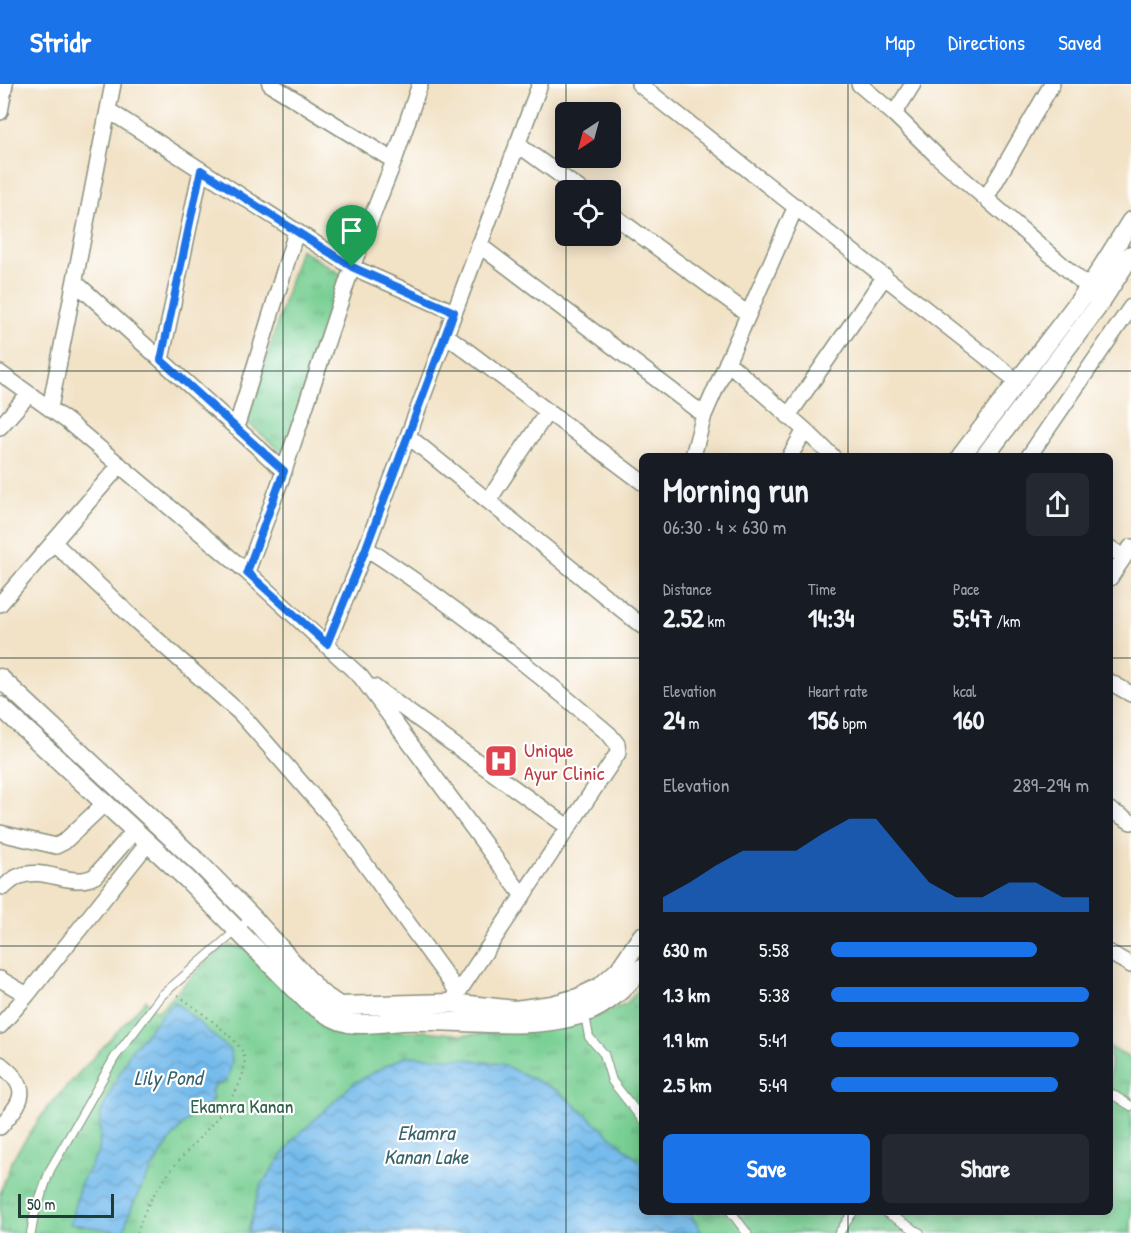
<!DOCTYPE html>
<meta charset="utf-8">
<style>
body{margin:0;font-family:"Patrick Hand",sans-serif;background:#242831;color:#f1f3f6;height:100vh;display:flex;flex-direction:column;font-size:22px;white-space:nowrap}
*{box-sizing:border-box;margin:0}
p{font-size:20px;color:#9ea1a6}
.icon{flex:none;width:33px;height:33px;fill:none;stroke:currentColor;stroke-width:2;stroke-linecap:round;stroke-linejoin:round}
.map{position:relative;flex:1;overflow:hidden}
.panel{position:absolute;left:639px;top:369px;width:474px;height:762px;display:flex;flex-direction:column;background:#171b24;border-radius:9px;box-shadow:0 3px 15px #0003}
.panel>*{flex:none}
.needle{width:39px;rotate:216deg}
.tools{position:absolute;left:555px;top:18px;display:grid;gap:12px}
.tools a{display:grid;place-items:center;width:66px;height:66px;border-radius:9px;background:#171b24;box-shadow:0 3px 15px #0003;font-size:30px}
.scale{position:absolute;left:18px;bottom:15px;width:96px;box-sizing:border-box;padding-left:6px;border:3px solid #1f3d34;border-top:0;font-size:16px;line-height:21px;white-space:nowrap;color:#1f3d34;-webkit-text-stroke:4px #fff;paint-order:stroke}
.pin{position:absolute;display:grid;place-items:center;width:51px;height:51px;color:#fff;margin:-62px -26px;border-radius:50% 50% 50% 0;rotate:-45deg;box-shadow:0 0 6px #0007}
.pin .icon{rotate:45deg}
.round{display:grid;place-items:center;flex:none;width:63px;height:63px;border-radius:9px;background:#242831}
.overview{display:flex;align-items:center;justify-content:space-between;height:102px;padding:0 24px}
h1{font-size:33px;font-weight:700;line-height:45px}
.metrics{display:grid;grid-template-columns:repeat(3,1fr);gap:9px;height:102px;padding:6px 24px}
.metrics div{display:grid;align-content:center}
.metrics b{font-size:26px;font-weight:700}
.metrics small{font-size:16px;font-weight:400}
.metrics p{font-size:16px}
.chart{height:168px;padding:12px 24px}
.chart p{display:flex;justify-content:space-between}
.chart svg{width:100%;height:108px;margin-top:6px;fill:#1a73e8;opacity:.7}
.button{display:flex;gap:12px;margin-top:auto;padding:12px 24px}
.button a{flex:1;height:69px;border-radius:9px;background:#1a73e8;color:#fff;font-size:24px;font-weight:700;line-height:69px;text-align:center}
.button a+a{background:#242831;color:#f1f3f6}
ul{padding:0 24px;list-style:none;font-size:20px}
li{display:grid;grid-template-columns:96px 72px 1fr;align-items:center;height:45px}
li i{height:15px;border-radius:8px;background:#1a73e8}
header{display:flex;align-items:center;gap:36px;box-sizing:border-box;height:84px;padding:0 30px;background:#1a73e8;color:#fff}
header strong{font-size:28px}
nav{display:flex;gap:33px;margin-inline-start:auto;font-size:21px}
.map>svg:first-child{display:block}
.park{fill:url(#park-tufts);stroke:#4c8664;stroke-width:1.5}
.water{fill:url(#water-waves);stroke:#4a7c90;stroke-width:1.5}
.lines{fill:none;stroke-linecap:round;stroke-linejoin:round}
.service-casing{stroke:#88907d;stroke-width:10}
.minor-casing{stroke:#88907d;stroke-width:18}
.tertiary-casing{stroke:#88907d;stroke-width:21}
.path{stroke:#88907d;stroke-width:2;stroke-dasharray:1.5 4.5;stroke-linecap:butt}
.service{stroke:#fff;stroke-width:8}
.minor{stroke:#fff;stroke-width:15}
.tertiary{stroke:#fff;stroke-width:18}
.route-casing{stroke:#fff;stroke-width:12}
.route{stroke:#1a73e8;stroke-width:8}
.grid{fill:none;stroke:#1f3d34;stroke-width:1.5;stroke-opacity:0.55}
.labels{text-anchor:middle;stroke-width:4.5;stroke-linejoin:round;paint-order:stroke}
.health-label{font-size:20px;fill:#be3a42;stroke:#fff;text-anchor:start}
.park-label{font-size:20px;fill:#35624c;stroke:#fff}
.water-label{font-size:21px;font-style:italic;fill:#39636b;stroke:#fff}
</style>
<header>
<strong>Stridr</strong>
<nav><a>Map</a><a>Directions</a><a>Saved</a></nav>
</header>
<div class="map">
<svg width="1131" height="1149" viewBox="0 0 1131 1149">
<defs>
<pattern id="park-tufts" width="24" height="20" patternUnits="userSpaceOnUse" patternTransform="scale(1.5)"><rect width="24" height="20" fill="#78cf93"/><path d="M3 7l-1-3M5 7V3M7 7l1-3M15 17l-1-3M17 17v-4M19 17l1-3" fill="none" stroke="#62a979"/></pattern>
<pattern id="water-waves" width="16" height="10" patternUnits="userSpaceOnUse" patternTransform="scale(1.5)"><rect width="16" height="10" fill="#75bbec"/><path d="M0 5q4-4 8 0t8 0" fill="none" stroke="#5f99c0"/></pattern>
</defs>
<rect width="100%" height="100%" fill="#fff"/>
<filter id="ink" filterUnits="userSpaceOnUse"><feTurbulence type="fractalNoise" baseFrequency=".0167" numOctaves="2"/><feDisplacementMap in="SourceGraphic" scale="12" xChannelSelector="R" yChannelSelector="G"/><feConvolveMatrix kernelMatrix="1 2 1 2 8 2 1 2 1" color-interpolation-filters="sRGB"/></filter>
<filter id="wash" filterUnits="userSpaceOnUse"><feTurbulence type="fractalNoise" baseFrequency=".008" numOctaves="4" result="noise"/><feDisplacementMap in="SourceGraphic" scale="24" xChannelSelector="R" yChannelSelector="G"/><feGaussianBlur stdDeviation="1.35" result="paint"/><feColorMatrix in="noise" values="0 0 0 0 0 0 0 0 0 0 0 0 0 0 0 0 0 1.4 0 .05"/><feComposite in="paint" operator="in"/></filter>
<g filter="url(#wash)">
<rect width="100%" height="100%" fill="#f2e2c6"/>
<path class="park" d="M300,165L344,192L283,369L247,338Z
M229,862L241,863L256,869L365,947H424L462,951L530,947L598,932L627,919L642,903V1128H1110V963L1131,975V1149H0V1110L13,1074L47,1024L146,916L157,928L214,870Z"/>
<path class="water" d="M174,917L231,967L232,979L227,997L215,1001L211,1007L213,1016C203,1025 189,1033 180,1044C160,1069 130,1117 124,1148L70,1140L80,1101L99,1066L101,1028L131,966Z
M406,972L463,975L501,980L558,1007L642,1079V1128H689L702,1149H248L260,1103L295,1054L355,998Z"/>
</g>
<g filter="url(#ink)">
<g class="lines">
<defs>
<path id="service" d="M585,931L589,953L604,970L612,997L642,1035
M1110,1009L1131,1022
M731,1128L747,1149
M885,1128L920,1149
M31,1149L34,1132L50,1086L115,973L162,911L252,833
M839,1149L853,1128"/>
<path id="minor" d="M270,0L394,77
M639,0L1017,297
M859,0L894,30L938,73L1089,204
M108,26L201,86
M0,28L5,0
M894,30L913,0
M517,60L581,106
M986,114L1052,0
M610,129L748,230
M479,161L704,331
M75,198L284,387
M446,251L642,398
M161,276L201,86L352,183L454,228
M727,278L805,346
M0,289L67,337L247,488L361,593L523,812
M50,324L113,0
M788,332L885,192
M0,343L29,310
M236,344L296,148
M408,352L642,542
M693,372L704,331L796,122
M790,372L805,346L832,372
M1029,372L1131,223
M488,417L548,327
M53,458L135,536L241,630L331,733L457,907
M366,464C452,519 531,584 609,650L617,660L618,669L451,919
M1110,464L1124,473L1131,463
M247,488L284,387L352,183L394,77L420,0
M1110,494L1124,473
M0,520L120,381
M327,560L366,464L540,0
M1110,598L1131,610
M374,603L568,743
M1110,726L1131,738
M0,749L56,762L64,758L105,719
M4,803C9,799 13,794 20,792C45,782 72,805 95,792L135,746
M1110,869L1131,881
M0,895L27,911L0,942
M27,911L148,759
M0,980C33,1006 22,1017 0,1043"/>
<path id="tertiary" d="M961,372L1089,204L1131,137
M985,372L1096,225L1131,171
M0,594L204,784L252,833L320,909L339,922L451,919L515,926L552,921L578,914L600,903L619,886L642,852
M0,622L187,795L308,918C321,926 333,936 348,939C366,942 385,938 403,937C459,935 534,948 585,929C609,920 625,903 642,884"/>
</defs>
<use href="#service" class="service-casing"/>
<use href="#minor" class="minor-casing"/>
<use href="#tertiary" class="tertiary-casing"/>
<path class="path" d="M137,1149C141,1138 145,1125 151,1115C160,1100 172,1084 184,1071C202,1050 257,998 242,967C233,950 193,923 177,910"/>
<use href="#service" class="service"/>
<use href="#minor" class="minor"/>
<use href="#tertiary" class="tertiary"/>
</g>
</g>
<g class="lines" filter="url(#ink)">
<defs>
<path id="route" d="M201,86L352,183L454,228L366,464L327,560L247,488L284,387L161,276Z"/>
</defs>
<use href="#route" class="route-casing"/>
<use href="#route" class="route"/>
</g>
<path class="grid" d="M283,0V1149M566,0V28M848,0V372M566,28V74M566,74V106M566,106V152M566,152V1149M0,287H1131M0,574H642M1110,574H1131M0,862H642M1110,862H1131M848,1128V1149"/>
<defs>
<symbol id="hospital-square" viewBox="-11 -11 22 22"><rect x="-9" y="-9" width="18" height="18" rx="4" fill="#e0444e" stroke="#fff"/><path d="M-5-5h3v3.5h4V-5h3V5h-3V1.5h-4V5h-3Z" fill="#fff"/></symbol>
</defs>
<g fill-rule="evenodd">
<use href="#hospital-square" x="482" y="658" width="38" height="38"/>
</g>
<g class="labels">
<g class="health-label">
<text x="524" y="673">Unique<tspan x="524" dy="23">Ayur Clinic</tspan></text>
</g>
<g class="park-label">
<text x="242" y="1029">Ekamra Kanan</text>
</g>
<g class="water-label">
<text x="168" y="1001">Lily Pond</text>
<text x="426" y="1056">Ekamra<tspan x="426" dy="24">Kanan Lake</tspan></text>
</g>
</g>
</svg>
<div class="tools">
<a><svg class="needle" viewBox="-14 -14 28 28"><path d="M0-13l5 13h-10z" fill="#e53935"/><path d="M0 13l5-13h-10z" fill="#9ea1a6"/></svg></a>
<a><svg class="icon" aria-label="locate" viewBox="0 0 24 24"><circle cx="12" cy="12" r="6"/><path d="M12 2v4M12 18v4M2 12h4M18 12h4"/></svg></a>
</div>
<div class="scale">50 m</div>
<div class="pin" style="left:352px;top:183px;background:#1e9e55"><svg class="icon" aria-label="arrive" viewBox="0 0 24 24"><path d="M6 21V4h12l-3 4 3 4H6"/></svg></div>
<section class="panel">
<div class="overview"><div><h1>Morning run</h1><p>06:30 · 4 × 630 m</p></div><a class="round"><svg class="icon" aria-label="share" viewBox="0 0 24 24"><path d="M12 15V3M7 8l5-5 5 5M5 13v7h14v-7"/></svg></a></div>
<div class="metrics">
<div><p>Distance</p><b>2.52<small> km</small></b></div>
<div><p>Time</p><b>14:34</b></div>
<div><p>Pace</p><b>5:47<small> /km</small></b></div>
</div>
<div class="metrics">
<div><p>Elevation</p><b>24<small> m</small></b></div>
<div><p>Heart rate</p><b>156<small> bpm</small></b></div>
<div><p>kcal</p><b>160</b></div>
</div>
<div class="chart"><p><span>Elevation</span>289–294 m</p>
<svg viewBox="0 0 160 44" preserveAspectRatio="none"><path d="M0 44V38L10 32L20 25L30 19L40 19L50 19L60 12L70 6L80 6L90 19L100 32L110 38L120 38L130 32L140 32L150 38L160 38V44z"/></svg>
</div>
<ul>
<li><b>630 m</b>5:58<i style="width:80%"></i></li>
<li><b>1.3 km</b>5:38<i style="width:100%"></i></li>
<li><b>1.9 km</b>5:41<i style="width:96%"></i></li>
<li><b>2.5 km</b>5:49<i style="width:88%"></i></li>
</ul>
<div class="button"><a>Save</a><a>Share</a></div>
</section>
</div>
